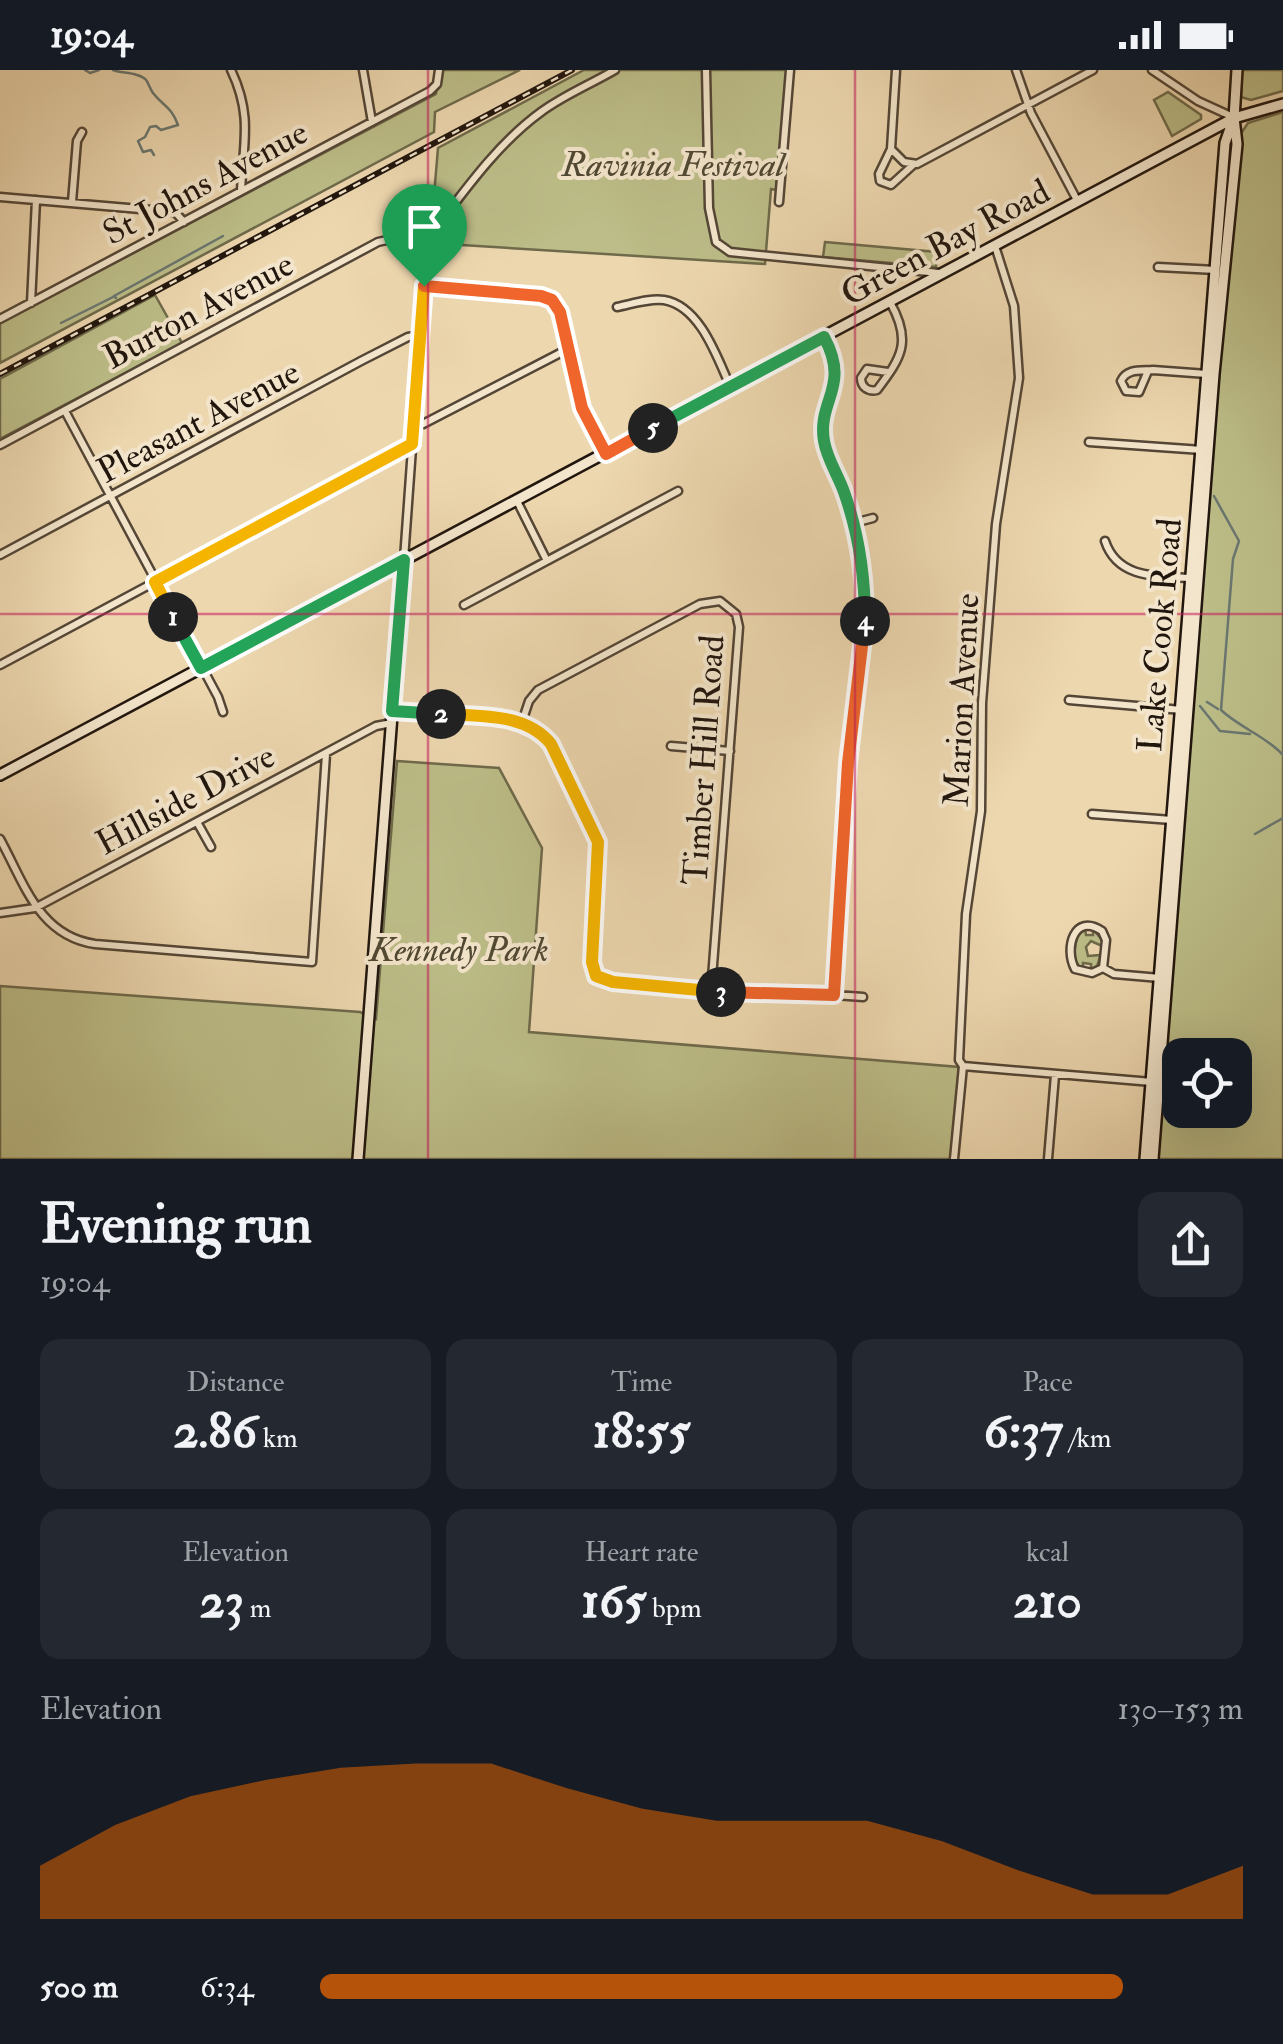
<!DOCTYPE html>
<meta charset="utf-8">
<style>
body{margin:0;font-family:"IM FELL Double Pica",serif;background:#242831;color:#f1f3f6;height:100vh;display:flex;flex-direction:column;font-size:38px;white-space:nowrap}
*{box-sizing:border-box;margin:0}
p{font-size:32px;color:#9ea1a6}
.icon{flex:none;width:55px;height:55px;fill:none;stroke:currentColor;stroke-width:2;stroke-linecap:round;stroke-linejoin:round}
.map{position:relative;height:1089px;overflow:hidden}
.details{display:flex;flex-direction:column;background:#171b24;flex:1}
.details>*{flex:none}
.fabs{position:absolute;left:1162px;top:968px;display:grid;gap:20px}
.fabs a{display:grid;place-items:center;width:90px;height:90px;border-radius:20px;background:#171b24;box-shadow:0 10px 40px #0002;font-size:50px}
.pin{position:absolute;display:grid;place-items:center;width:85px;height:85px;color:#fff;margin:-102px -42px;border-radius:50% 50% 50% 0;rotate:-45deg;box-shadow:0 0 10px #0007}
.pin .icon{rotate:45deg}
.km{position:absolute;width:50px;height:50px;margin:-25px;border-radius:50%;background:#222;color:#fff;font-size:28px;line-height:50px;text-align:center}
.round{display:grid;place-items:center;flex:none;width:105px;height:105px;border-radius:20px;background:#242831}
.headline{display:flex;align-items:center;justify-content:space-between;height:170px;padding:0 40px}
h1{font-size:55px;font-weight:800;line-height:75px}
.metrics{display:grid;grid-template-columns:repeat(3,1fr);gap:15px;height:170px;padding:10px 40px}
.metrics div{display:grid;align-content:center;border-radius:20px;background:#242831;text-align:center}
.metrics b{font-size:50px;font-weight:800}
.metrics small{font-size:28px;font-weight:400}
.metrics p{font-size:28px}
.chart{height:280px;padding:20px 40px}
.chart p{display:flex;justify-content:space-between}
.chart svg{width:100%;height:180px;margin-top:10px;fill:#b45309;opacity:.7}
ul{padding:0 40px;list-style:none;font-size:32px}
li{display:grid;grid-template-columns:160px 120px 1fr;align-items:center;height:75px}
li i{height:25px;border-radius:12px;background:#b45309}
.status{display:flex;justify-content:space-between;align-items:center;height:70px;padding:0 50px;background:#171b24;direction:ltr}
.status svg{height:28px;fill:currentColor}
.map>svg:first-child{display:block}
.green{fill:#bcbd88;stroke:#6e6a4b;stroke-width:2.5}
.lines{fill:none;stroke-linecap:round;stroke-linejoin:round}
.stream{stroke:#6a7770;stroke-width:2.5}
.street-casing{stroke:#544636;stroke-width:11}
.secondary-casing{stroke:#21160e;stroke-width:14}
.street{stroke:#f3e5cb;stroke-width:6}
.secondary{stroke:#f3e5cb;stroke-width:9}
.rail-casing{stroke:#21160e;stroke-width:6}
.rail{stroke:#f3e5cb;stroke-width:2.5;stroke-dasharray:8;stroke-linecap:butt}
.split-1-casing{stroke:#fff;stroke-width:20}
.split-2-casing{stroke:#fff;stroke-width:20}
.split-3-casing{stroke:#fff;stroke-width:20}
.split-4-casing{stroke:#fff;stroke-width:20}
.split-5-casing{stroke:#fff;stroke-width:20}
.split-6-casing{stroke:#fff;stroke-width:20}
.split-1{stroke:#f5b400;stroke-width:12}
.split-2{stroke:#22a559;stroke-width:12}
.split-3{stroke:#f5b400;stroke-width:12}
.split-4{stroke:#f0652b;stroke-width:12}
.split-5{stroke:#22a559;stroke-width:12}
.split-6{stroke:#f0652b;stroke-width:12}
.grid{fill:none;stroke:#c2185b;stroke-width:2.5;stroke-opacity:0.55}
.labels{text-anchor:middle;stroke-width:8;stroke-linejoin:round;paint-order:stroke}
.park-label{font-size:35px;font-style:italic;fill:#504833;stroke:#f3e5cb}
.street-label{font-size:35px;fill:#21160e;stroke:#f3e5cb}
</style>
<div class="status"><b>19:04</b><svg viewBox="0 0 49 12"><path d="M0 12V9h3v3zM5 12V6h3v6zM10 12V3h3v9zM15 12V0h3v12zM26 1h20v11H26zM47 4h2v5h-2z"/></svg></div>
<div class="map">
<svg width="1283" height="1089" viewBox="0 0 1283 1089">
<rect width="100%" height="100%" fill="#edd7af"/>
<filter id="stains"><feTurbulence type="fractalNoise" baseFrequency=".002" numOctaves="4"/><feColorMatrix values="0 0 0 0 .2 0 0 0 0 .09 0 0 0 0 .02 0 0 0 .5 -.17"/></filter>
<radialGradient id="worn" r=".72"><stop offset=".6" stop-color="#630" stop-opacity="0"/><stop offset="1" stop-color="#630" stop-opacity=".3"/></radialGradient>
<path class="green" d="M438,0H520L435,42L434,62L0,293V253L436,24Z
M584,0H788L776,120L771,119L765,194L430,173L438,78Z
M1242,0H1283V21L1251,30L1241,27Z
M1168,22L1201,45V49L1172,66L1154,30Z
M1283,42V1089H1155L1162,1024L1180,1025V1040H1235V985H1203V978L1181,977L1180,1018L1172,1021L1162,1018L1228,171L1240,65L1248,53Z
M825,172L937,182L936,197L823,187Z
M155,225L182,273L0,369V309Z
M397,691L499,698L542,778L529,962L959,997L951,1089H0V916L360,942L376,949Z
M1085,859L1086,865H1093V859L1102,870V876L1091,871L1086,877L1088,886L1101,885L1097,896L1091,900V894L1083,893V899C1071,892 1075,879 1076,867Z"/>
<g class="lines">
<path class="stream" d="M85,0L90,3L99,0
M113,0C121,3 129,2 137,5C149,8 147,14 153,23C163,36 171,36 178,55L161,60L156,56L150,57L145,67L138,71L143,82L151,80L154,85
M116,228L114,226L223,166
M61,253L113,227
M1214,426L1239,471L1233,489L1221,640C1240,658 1266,666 1283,685
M1207,632L1218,639
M1200,636L1220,661L1250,664
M1255,764L1283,748"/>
<defs>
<path id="street" d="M231,0C253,46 243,74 241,121
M363,0L372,52
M706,0L709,138L716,172L730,182L939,203
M896,0L891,79L879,104L880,111L891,115L913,95
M1016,0L1031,43L1078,132
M1152,0L1198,31L1233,47
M891,79L904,92L917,94L1093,0
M0,127L175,142L184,152
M72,132L77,71L82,62
M779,132L790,0
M423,175C458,130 494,76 541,42C564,25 591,14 615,0
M1158,197L1216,200
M424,216L541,227L556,233L582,337L606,384
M31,233L36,130
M617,237C632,234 649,228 664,230C700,236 717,287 730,316
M0,249L430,21L437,14L439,0
M825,267C852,319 818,327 824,369C826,387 837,402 843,419C851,440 858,463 861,485C873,573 850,662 844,750C840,808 846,868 834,925
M1148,301L1139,322L1126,321L1121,311C1127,298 1141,301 1153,300L1207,304
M888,302L867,299L861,308C861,317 868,322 877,320C902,287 912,271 890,232
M65,341L218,627L223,642
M414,355L423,354L568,279
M1089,372L1202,380
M0,375L378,172L387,170L423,175
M517,431L546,489
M854,453L873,448
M1105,471C1118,510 1159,506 1193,508
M0,485L361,291L408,267L420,265
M404,489L426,185L423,175
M464,535L678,421
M0,595L412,374
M1069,630L1182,640
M392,641C437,643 522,638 551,674L598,771L591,892L599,908L711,921L792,922L863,927
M522,652L529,631L538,620L700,534L720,531L736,544L739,557L711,921
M671,676L730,681
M1092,744L1172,750
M197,752L211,777
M0,769C24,813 39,866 95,874L312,892L326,684
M0,843L35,838L376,656L392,653
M1103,898L1106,870L1102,861C1074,842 1064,879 1075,899L1092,903L1103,898L1114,904L1160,908
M963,996L1152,1012
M954,1089L963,996L959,990L966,844L981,741L982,633L996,454L1019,308L1014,236L995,176
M1048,1089L1055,1005"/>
<path id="secondary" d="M0,705L1234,48L1283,34
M358,1089L404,489
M1145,1089L1225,73L1233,50
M1153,1089L1214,304L1237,74L1234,48L1237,0"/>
</defs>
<use href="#street" class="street-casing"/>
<use href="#secondary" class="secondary-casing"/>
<use href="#street" class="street"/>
<use href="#secondary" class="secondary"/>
<defs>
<path id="rail" d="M0,304L572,0"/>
</defs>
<use href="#rail" class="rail-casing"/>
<use href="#rail" class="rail"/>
</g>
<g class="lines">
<defs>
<path id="split-1" d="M173,547L155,512L412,374L424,216"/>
<path id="split-2" d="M173,547L201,598L404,490L392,641L441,644"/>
<path id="split-3" d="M441,644C479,647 525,642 551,674L598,772L592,892L596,906L613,912L721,922"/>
<path id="split-4" d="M721,922L834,925L848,693L865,551"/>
<path id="split-5" d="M653,358L824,267C851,317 817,330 824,371C827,389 838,405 844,422C859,464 865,507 865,551"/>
<path id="split-6" d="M424,216L541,226L552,230L560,242L582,338L606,384L653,358"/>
</defs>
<use href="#split-1" class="split-1-casing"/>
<use href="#split-2" class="split-2-casing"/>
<use href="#split-3" class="split-3-casing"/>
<use href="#split-4" class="split-4-casing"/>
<use href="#split-5" class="split-5-casing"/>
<use href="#split-6" class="split-6-casing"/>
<use href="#split-1" class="split-1"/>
<use href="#split-2" class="split-2"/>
<use href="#split-3" class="split-3"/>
<use href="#split-4" class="split-4"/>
<use href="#split-5" class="split-5"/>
<use href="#split-6" class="split-6"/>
</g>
<path class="grid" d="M428,0V1089M855,0V1089M0,544H1283"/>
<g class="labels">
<g class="park-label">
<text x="673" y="106">Ravinia Festival</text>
<text x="459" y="891">Kennedy Park</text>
</g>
<g class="street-label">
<text transform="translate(205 112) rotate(-28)" y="12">St Johns Avenue</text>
<text transform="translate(945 172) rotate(-28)" y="12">Green Bay Road</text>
<text transform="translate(198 240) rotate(-28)" y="12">Burton Avenue</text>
<text transform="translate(198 351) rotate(-28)" y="12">Pleasant Avenue</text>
<text transform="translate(1159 565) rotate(-85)" y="12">Lake Cook Road</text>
<text transform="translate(961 630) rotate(-87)" y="12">Marion Avenue</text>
<text transform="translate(703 690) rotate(-86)" y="12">Timber Hill Road</text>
<text transform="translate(185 729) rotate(-28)" y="12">Hillside Drive</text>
</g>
</g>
<rect width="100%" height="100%" filter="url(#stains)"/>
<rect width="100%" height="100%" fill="url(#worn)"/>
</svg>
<div class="fabs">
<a><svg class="icon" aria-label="locate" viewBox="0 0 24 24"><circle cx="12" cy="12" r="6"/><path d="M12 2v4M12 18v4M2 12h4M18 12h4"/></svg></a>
</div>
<div class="pin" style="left:424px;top:216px;background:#1e9e55"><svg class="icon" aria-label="arrive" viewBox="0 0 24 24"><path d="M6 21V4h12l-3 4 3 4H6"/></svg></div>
<b class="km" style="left:173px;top:547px">1</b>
<b class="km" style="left:441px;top:644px">2</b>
<b class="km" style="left:721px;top:922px">3</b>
<b class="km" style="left:865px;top:551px">4</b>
<b class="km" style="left:653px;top:358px">5</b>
</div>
<section class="details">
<div class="headline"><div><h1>Evening run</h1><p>19:04</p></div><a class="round"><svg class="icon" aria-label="share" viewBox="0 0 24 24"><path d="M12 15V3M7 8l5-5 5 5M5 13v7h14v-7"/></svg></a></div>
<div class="metrics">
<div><p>Distance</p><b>2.86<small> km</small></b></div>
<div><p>Time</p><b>18:55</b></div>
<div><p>Pace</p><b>6:37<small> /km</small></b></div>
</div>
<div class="metrics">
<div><p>Elevation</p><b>23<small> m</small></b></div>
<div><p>Heart rate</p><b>165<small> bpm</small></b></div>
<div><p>kcal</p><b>210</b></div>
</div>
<div class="chart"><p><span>Elevation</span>130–153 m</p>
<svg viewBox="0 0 160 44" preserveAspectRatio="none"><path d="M0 44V31L10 21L20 14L30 10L40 7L50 6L60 6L70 12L80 17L90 20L100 20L110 20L120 25L130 32L140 38L150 38L160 31V44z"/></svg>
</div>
<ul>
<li><b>500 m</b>6:34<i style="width:87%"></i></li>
</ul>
</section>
